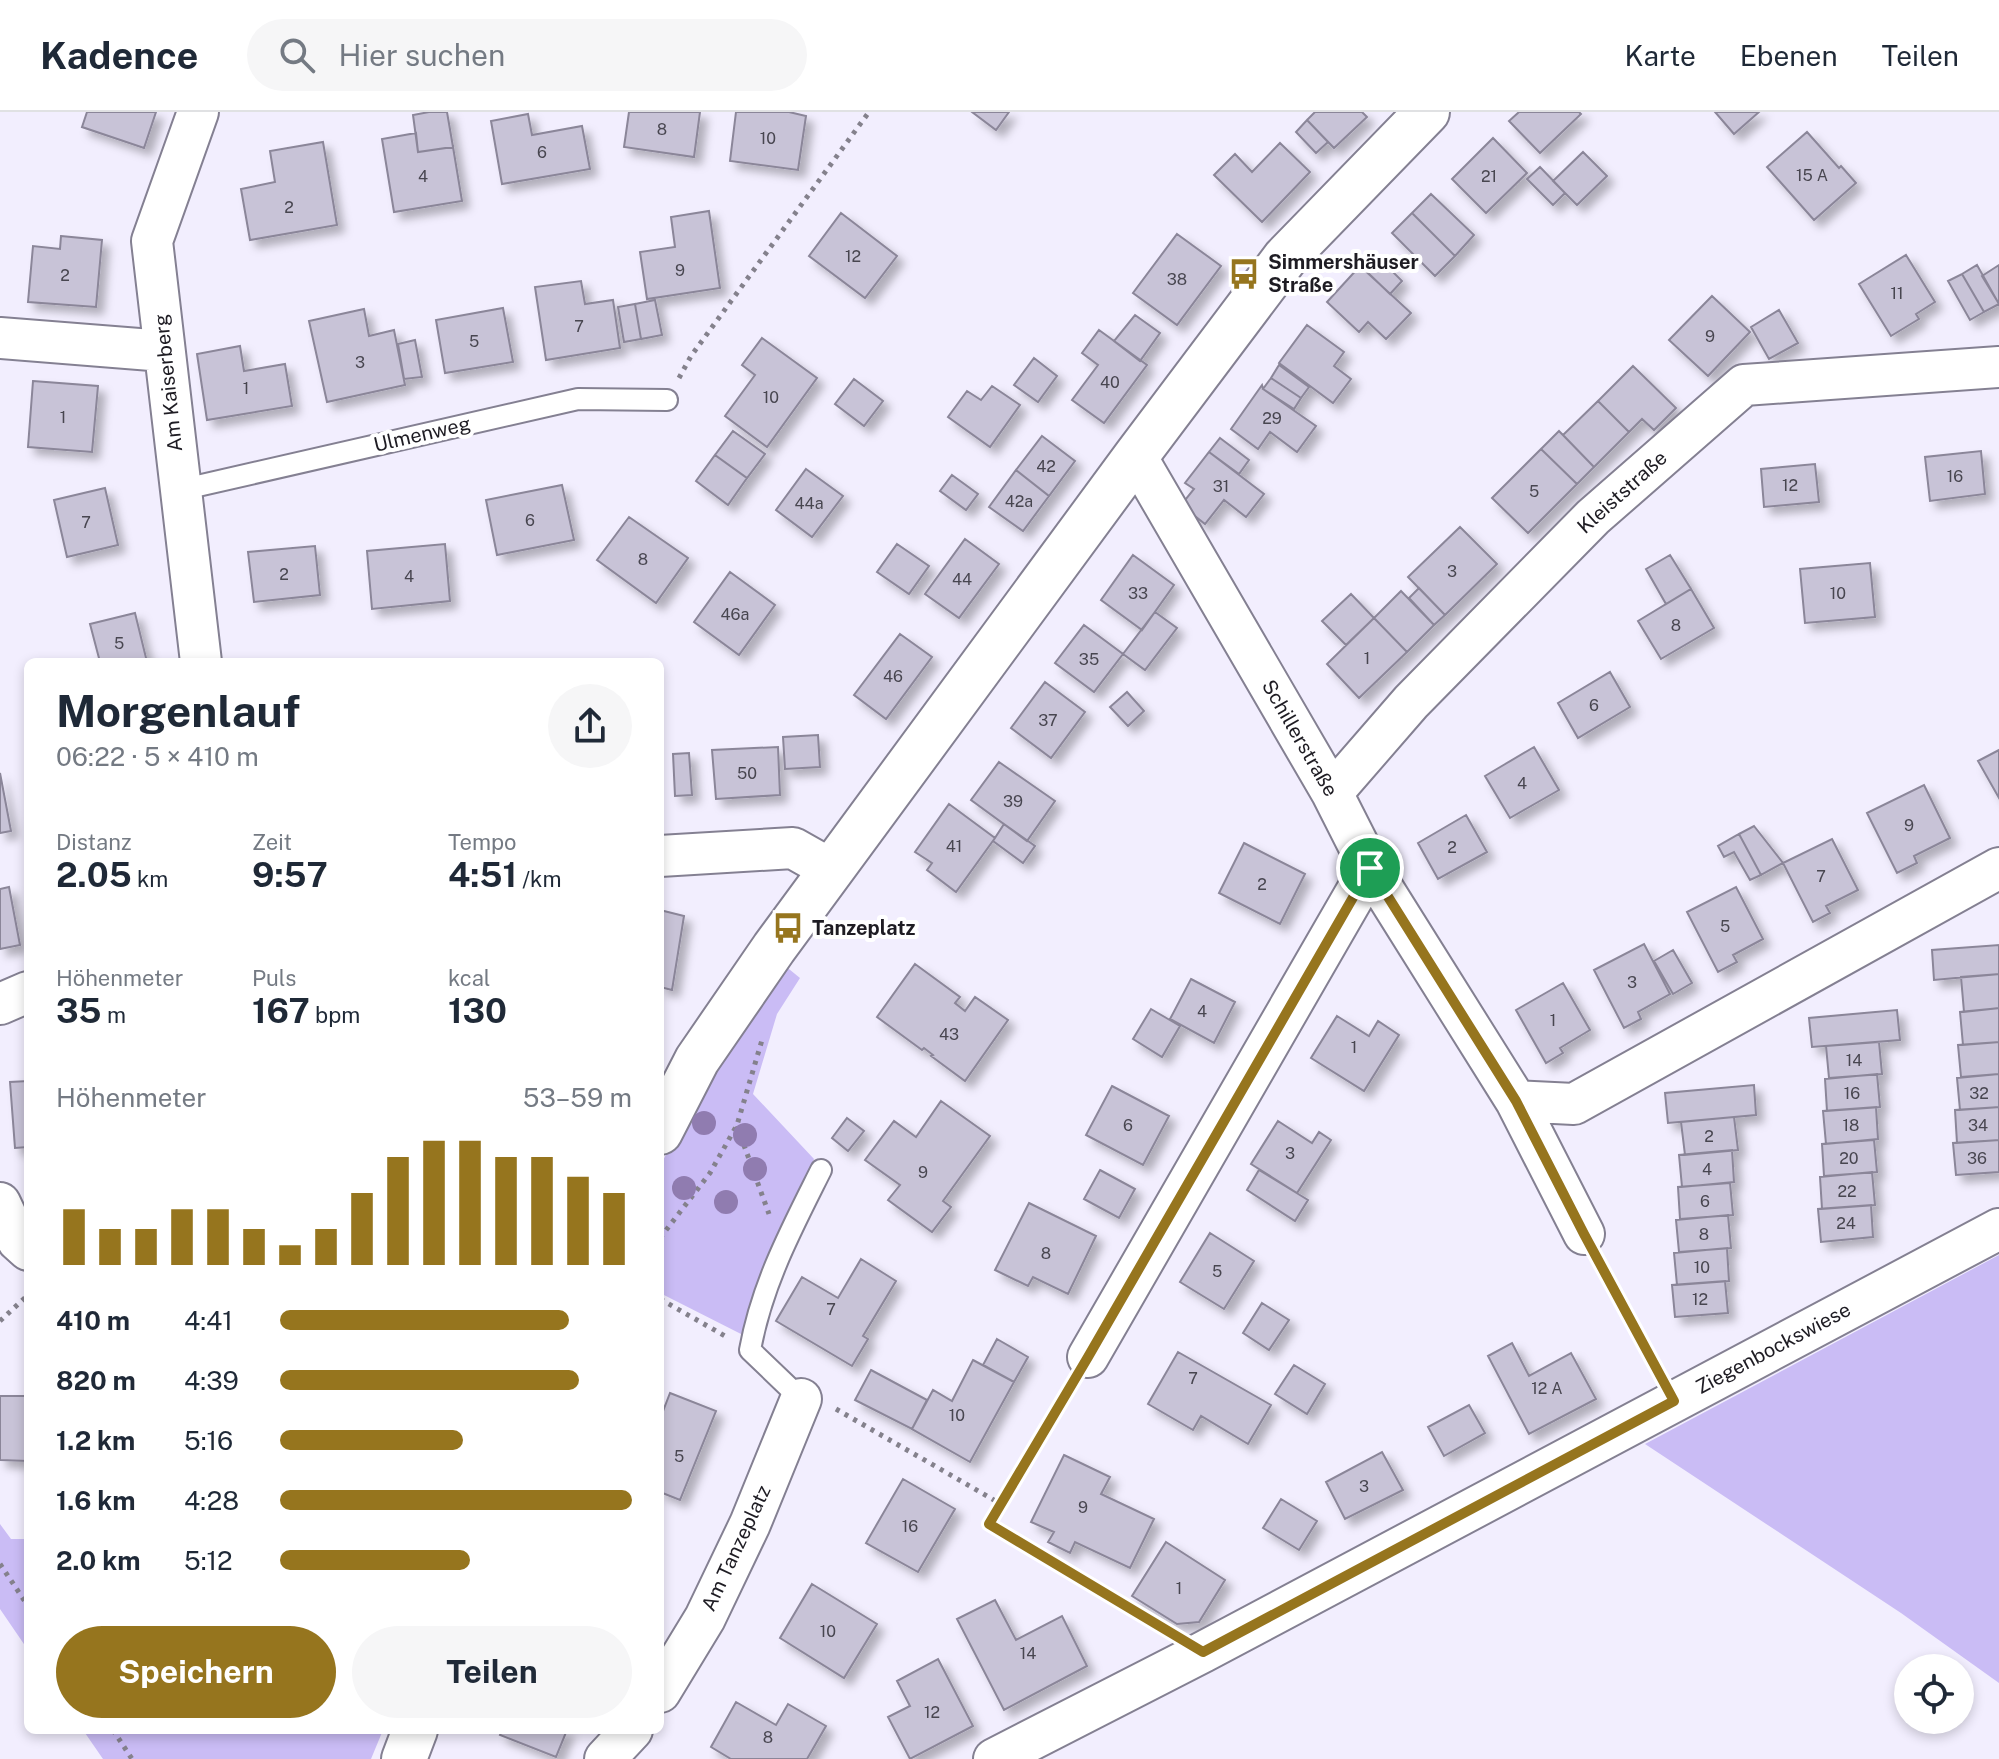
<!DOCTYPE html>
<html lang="de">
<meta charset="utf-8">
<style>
body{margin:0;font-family:"Public Sans",sans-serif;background:#f6f6f7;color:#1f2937;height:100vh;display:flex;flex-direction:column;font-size:30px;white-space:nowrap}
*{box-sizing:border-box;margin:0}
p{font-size:26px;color:#747a83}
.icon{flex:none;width:44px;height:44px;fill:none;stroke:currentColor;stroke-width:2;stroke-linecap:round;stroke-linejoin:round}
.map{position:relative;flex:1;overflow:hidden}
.details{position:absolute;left:24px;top:546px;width:640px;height:1076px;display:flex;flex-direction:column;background:#fff;border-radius:12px;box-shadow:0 4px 12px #0003}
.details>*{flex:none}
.controls{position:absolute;left:1894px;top:1542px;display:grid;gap:16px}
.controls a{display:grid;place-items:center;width:80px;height:80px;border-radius:50%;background:#fff;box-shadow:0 4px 12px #0003;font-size:40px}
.pin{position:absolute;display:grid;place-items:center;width:68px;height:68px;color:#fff;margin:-34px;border:4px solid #fff;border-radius:50%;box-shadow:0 2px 8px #0007}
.round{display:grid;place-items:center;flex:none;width:84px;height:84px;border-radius:42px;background:#f6f6f7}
.overview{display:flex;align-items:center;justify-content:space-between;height:136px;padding:0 32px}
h1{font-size:44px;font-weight:700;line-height:60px}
.figures{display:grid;grid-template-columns:repeat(3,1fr);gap:12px;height:136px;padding:8px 32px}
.figures div{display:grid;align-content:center}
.figures b{font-size:34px;font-weight:700}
.figures small{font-size:22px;font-weight:400}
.figures p{font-size:22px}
.chart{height:224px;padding:16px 32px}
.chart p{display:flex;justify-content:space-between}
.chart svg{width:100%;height:144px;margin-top:8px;stroke:#96751e;stroke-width:6}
.action{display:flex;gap:16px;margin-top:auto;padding:16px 32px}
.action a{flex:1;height:92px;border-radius:48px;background:#96751e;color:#fff;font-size:32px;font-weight:700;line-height:92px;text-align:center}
.action a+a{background:#f6f6f7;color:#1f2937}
ul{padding:0 32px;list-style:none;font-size:26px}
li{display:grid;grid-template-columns:128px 96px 1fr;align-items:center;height:60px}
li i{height:20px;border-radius:10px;background:#96751e}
header{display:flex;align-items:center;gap:48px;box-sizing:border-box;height:112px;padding:0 40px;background:#fff;border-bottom:2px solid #e0e1e3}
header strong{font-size:38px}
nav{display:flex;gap:44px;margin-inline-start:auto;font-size:28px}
.search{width:560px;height:72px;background:#f6f6f7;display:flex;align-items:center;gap:20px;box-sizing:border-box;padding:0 28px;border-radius:44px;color:#747a83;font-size:30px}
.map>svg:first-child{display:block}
.green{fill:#cabcf5}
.building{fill:#c8c3d7;stroke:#8b8699;stroke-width:2;filter:url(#shadow)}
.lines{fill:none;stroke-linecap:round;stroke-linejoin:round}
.service-casing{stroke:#848092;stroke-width:24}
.minor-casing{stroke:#848092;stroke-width:44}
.tertiary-casing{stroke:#848092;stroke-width:48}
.path{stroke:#84818c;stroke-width:5;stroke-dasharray:4 6;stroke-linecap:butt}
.service{stroke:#fff;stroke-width:20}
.minor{stroke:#fff;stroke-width:40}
.tertiary{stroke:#fff;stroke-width:44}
.tree{fill:#907cb0}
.route-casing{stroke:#fff;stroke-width:16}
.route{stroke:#96751e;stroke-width:10}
.labels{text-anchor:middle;stroke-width:8;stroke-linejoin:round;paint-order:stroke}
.number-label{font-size:16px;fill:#484650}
.poi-label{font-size:20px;font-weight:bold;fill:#1e1c23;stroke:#fff;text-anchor:start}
.street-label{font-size:20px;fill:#1e1c23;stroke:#fff}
</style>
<header>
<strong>Kadence</strong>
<div class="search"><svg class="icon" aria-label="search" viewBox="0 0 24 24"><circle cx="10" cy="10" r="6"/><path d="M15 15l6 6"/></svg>Hier suchen</div>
<nav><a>Karte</a><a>Ebenen</a><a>Teilen</a></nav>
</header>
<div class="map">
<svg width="1999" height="1647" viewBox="0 0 1999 1647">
<defs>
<filter id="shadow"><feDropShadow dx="7" dy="7" stdDeviation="4" flood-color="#0004"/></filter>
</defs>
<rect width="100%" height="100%" fill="#f2eefe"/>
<path class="green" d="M784,853L800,866L777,902L753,982L814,1047L770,1144L747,1219L743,1223L660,1181V1054L706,967Z
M1999,1143V1571L1901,1501L1645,1332Z
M0,1412L11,1427H28V1538L0,1497Z
M83,1618H383L371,1647H103Z"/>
<path class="building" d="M87,0H156L144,36L82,15Z
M429,0H447L453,35L418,40L413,3Z
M629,0H700L694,45L624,35Z
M736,0H789L806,4L798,58L730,49Z
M972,0H1009L996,18Z
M1315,0H1362L1367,5L1334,36L1307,8Z
M1519,0H1579L1581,2L1540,41L1509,9Z
M1715,0H1759L1734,22Z
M528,2L532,23L582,14L590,57L502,72L491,9Z
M1307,8L1328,30L1316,41L1296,20Z
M1807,20L1839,56L1841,54L1856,71L1814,108L1767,55Z
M416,21L418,40L453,35L462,89L394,100L382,27Z
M1493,26L1527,61L1486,101L1452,67Z
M323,30L337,113L250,128L241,77L275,70L270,39Z
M1280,31L1310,60L1262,110L1214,63L1235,42L1252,60Z
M1583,40L1607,64L1577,93L1553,69Z
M1540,55L1565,81L1553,93L1527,67Z
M1431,82L1474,123L1455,144L1412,101Z
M709,99L720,176L647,187L640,140L675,135L671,105Z
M841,101L897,144L865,186L809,144Z
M1412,101L1455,144L1435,164L1392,121Z
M1177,122L1221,154L1177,213L1133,181Z
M61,124L102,128L96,195L28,190L33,134L60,137Z
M1906,143L1935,190L1916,202L1919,207L1891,224L1859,172Z
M1378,145L1402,169L1390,182L1365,158Z
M1977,153L1999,192L1984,200L1962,162Z
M1999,153V192L1982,164Z
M1360,154L1411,201L1386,227L1368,210L1359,220L1327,190Z
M1962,162L1984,200L1970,208L1948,169Z
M581,169L585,192L613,188L620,236L546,248L535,175Z
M1712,184L1750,220L1708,264L1669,228Z
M655,188L662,223L641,227L635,192Z
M635,192L641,227L624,230L618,195Z
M503,196L513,250L445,261L436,208Z
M364,197L369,224L394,218L405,273L327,290L309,209Z
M1779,198L1798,231L1769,247L1751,215Z
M1135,203L1160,221L1140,249L1114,229Z
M1307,213L1344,240L1334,254L1351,267L1333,291L1279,251Z
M1099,218L1147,253L1104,311L1072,288L1098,253L1082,241Z
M762,226L817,266L767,335L725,304L755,263L742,253Z
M415,228L422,265L404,267L398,232Z
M240,234L244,259L285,252L292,294L207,308L197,242Z
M1034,246L1057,264L1038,290L1014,273Z
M1279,253L1309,275L1301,286L1271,266Z
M1633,254L1676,296L1654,318L1642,307L1629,320L1598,289Z
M1271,266L1301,286L1294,297L1263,277Z
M854,267L883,289L864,314L835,292Z
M33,269L98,274L92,340L28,335Z
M1262,273L1263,277L1316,314L1297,340L1270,320L1258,337L1231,317Z
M992,274L1020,293L990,335L948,305L967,279L981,288Z
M1598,289L1629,320L1594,355L1563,323Z
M733,319L765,342L747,366L715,343Z
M1559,319L1594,355L1577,372L1541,337Z
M1042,324L1075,349L1049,384L1016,358Z
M1220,326L1249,348L1239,362L1209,340Z
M1541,337L1577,372L1528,421L1492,386Z
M1981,339L1985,382L1930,389L1925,345Z
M1209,340L1264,382L1246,405L1224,388L1205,412L1181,393L1194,377L1185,371Z
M715,343L747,366L728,393L696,369Z
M1815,352L1819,390L1764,395L1761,357Z
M806,357L843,384L812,425L776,398Z
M1016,358L1049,384L1023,419L989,395Z
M952,363L978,382L966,398L940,379Z
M562,373L574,428L497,443L486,388Z
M105,376L118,433L67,445L54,388Z
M629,405L688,446L656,491L597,448Z
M1460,415L1497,452L1445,503L1408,465Z
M965,427L999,452L959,506L925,482Z
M445,432L450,489L372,497L367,439Z
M897,432L929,454L909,482L877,460Z
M315,434L320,483L254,490L248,440Z
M1133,443L1174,473L1142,518L1101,488Z
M1670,443L1691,477L1666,492L1646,457Z
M1870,451L1875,505L1805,511L1800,457Z
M730,460L775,493L739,543L694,510Z
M1419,476L1445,503L1434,513L1409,486Z
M1691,477L1714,516L1661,547L1638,509Z
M1401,479L1434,513L1407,540L1374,506Z
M1351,482L1374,506L1346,533L1322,509Z
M1155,500L1177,516L1145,558L1123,542Z
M135,501L147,550H100L90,512Z
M1374,506L1407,540L1359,586L1327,552Z
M1084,513L1123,542L1094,580L1055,551Z
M900,522L932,545L886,607L854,583Z
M1610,560L1630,595L1578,626L1558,591Z
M1045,570L1085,600L1051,646L1011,616Z
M1127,580L1144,599L1128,614L1110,595Z
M818,623L820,655L785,657L783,625Z
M778,635L780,683L716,687L712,638Z
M1534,635L1559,678L1510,706L1485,664Z
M1999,638V686L1978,649Z
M689,641L692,683L675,684L673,642Z
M999,650L1055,689L1027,729L971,688Z
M0,661L11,719L0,721Z
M1924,673L1950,726L1914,744L1917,751L1897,761L1867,701Z
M949,692L995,726L956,780L927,758L932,751L915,740Z
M1466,703L1487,740L1438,767L1418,731Z
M1004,712L1035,734L1023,751L993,729Z
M1754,714L1783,751L1761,763L1739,722Z
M1739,722L1761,763L1750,768L1734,740L1724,745L1718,734Z
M1832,727L1858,778L1826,794L1830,801L1813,810L1783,751Z
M1244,731L1305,762L1280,812L1219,781Z
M9,775L20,833L0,837V777Z
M1736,775L1763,827L1733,843L1737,850L1718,860L1687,800Z
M660,798L684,804L672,878L660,875Z
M1644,832L1670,882L1638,900L1641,907L1624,916L1594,858Z
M1999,833V862L1934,868L1932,838Z
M1673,838L1692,871L1673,882L1654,849Z
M915,852L960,885L955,891L965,899L975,885L1008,908L965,969L931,944L933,943L924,936L922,938L877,905Z
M1999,862V896L1964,900L1961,865Z
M1191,867L1235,890L1214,931L1170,907Z
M1563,871L1590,918L1560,936L1563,941L1546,951L1516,898Z
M1999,896V930L1963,933L1960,900Z
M1151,897L1180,914L1162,945L1133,927Z
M1897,898L1900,928L1812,935L1809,906Z
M1337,904L1369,924L1378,909L1399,923L1364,979L1311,946Z
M1879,930L1882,962L1829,966L1826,934Z
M1999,930V962L1961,965L1958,933Z
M1877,962L1880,995L1827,999L1825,967Z
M1999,962V995L1960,998L1957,966Z
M28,969V1035L15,1036L10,970Z
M1754,973L1756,1003L1668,1011L1665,981Z
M1112,974L1169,1004L1143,1053L1086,1023Z
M941,989L990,1024L943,1089L951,1095L932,1120L888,1088L900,1073L865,1048L894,1009L916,1025Z
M1876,995L1878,1027L1826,1032L1823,999Z
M1999,995V1028L1957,1031L1955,998Z
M1734,1005L1738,1038L1685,1043L1681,1010Z
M847,1006L864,1019L848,1039L832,1026Z
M1278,1009L1312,1031L1319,1020L1331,1028L1297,1081L1251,1052Z
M1874,1028L1877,1060L1824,1064L1822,1032Z
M1999,1028V1060L1956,1063L1953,1031Z
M1732,1038L1734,1070L1682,1075L1679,1043Z
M1100,1058L1135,1077L1119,1106L1084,1087Z
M1259,1058L1308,1088L1295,1109L1247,1078Z
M1872,1060L1875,1093L1822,1097L1820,1065Z
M1730,1071L1733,1103L1680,1107L1678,1075Z
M1029,1091L1096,1124L1068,1182L1033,1165L1028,1174L995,1158Z
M1871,1093L1873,1125L1821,1130L1818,1097Z
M1728,1103L1731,1136L1679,1140L1676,1108Z
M1210,1121L1254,1149L1224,1197L1180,1170Z
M1727,1136L1729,1169L1677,1173L1674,1141Z
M861,1147L896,1169L863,1224L868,1227L852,1254L776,1209L802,1165L838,1186Z
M1725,1169L1728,1201L1675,1205L1672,1173Z
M1262,1191L1289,1208L1269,1238L1243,1221Z
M997,1227L1028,1245L1014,1270L983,1253Z
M1512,1231L1529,1264L1571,1241L1596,1287L1529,1322L1488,1244Z
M1178,1240L1271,1293L1248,1332L1201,1304L1193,1318L1148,1292Z
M973,1248L1014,1270L970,1350L912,1317L933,1278L952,1289Z
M1294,1253L1325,1272L1307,1302L1275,1282Z
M871,1258L927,1288L912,1317L855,1288Z
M670,1281L716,1299L680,1388L660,1380V1307Z
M0,1284H28V1349L0,1348Z
M1469,1293L1485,1321L1444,1344L1428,1315Z
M1382,1340L1403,1378L1345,1407L1326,1370Z
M1064,1343L1110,1365L1101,1382L1154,1407L1130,1456L1075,1430L1070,1441L1048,1430L1054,1420L1031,1410Z
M903,1367L955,1397L918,1460L866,1431Z
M1281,1387L1317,1409L1299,1438L1263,1416Z
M1166,1430L1225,1468L1199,1510L1177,1512L1132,1484Z
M812,1472L877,1512L844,1566L780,1526Z
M995,1488L1016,1528L1062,1504L1087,1554L1004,1598L957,1507Z
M938,1547L973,1614L910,1647L888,1605L910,1594L897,1569Z
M736,1590L776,1613L788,1592L826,1614L807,1647H731L711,1635Z
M502,1618H567L556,1645L500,1623Z"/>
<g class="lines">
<defs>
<path id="service" d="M180,378L578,287L667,288
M801,1287L750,1238C762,1172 791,1118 821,1058"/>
<path id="minor" d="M198,0L152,129L201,550
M0,226L164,239
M1136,344L1332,681L1370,756L1516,989L1584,1122
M1332,681L1411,590L1593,405L1744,273L1999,255
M660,744L793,736L832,758
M0,892L28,880
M1516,989L1574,992L1999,756
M0,1091L18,1129L28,1138
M1088,1245L1370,756
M660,1580L705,1506L750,1412L801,1287
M605,1647L632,1618
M994,1647L1203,1540L1999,1117"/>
<path id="tertiary" d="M660,1020L697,948L774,836L1136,344L1285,146L1427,0
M404,1647L415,1618"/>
</defs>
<use href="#service" class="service-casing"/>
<use href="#minor" class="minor-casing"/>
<use href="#tertiary" class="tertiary-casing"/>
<path class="path" d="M679,266L691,244L869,0
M737,1014L769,1102
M660,1126L710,1061L737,1013L762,928
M1602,1155L1658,1258
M660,1187L725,1224
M0,1209L28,1183
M836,1297L999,1391L1070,1274
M999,1391L989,1412L1168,1518
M0,1452L28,1494
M113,1618L132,1647"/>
<use href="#service" class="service"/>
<use href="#minor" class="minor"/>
<use href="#tertiary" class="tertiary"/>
</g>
<g class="tree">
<circle cx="704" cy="1011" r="12"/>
<circle cx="745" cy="1023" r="12"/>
<circle cx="755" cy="1057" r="12"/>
<circle cx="684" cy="1076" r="12"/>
<circle cx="726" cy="1090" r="12"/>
</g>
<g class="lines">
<defs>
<path id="route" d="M1370,756L1516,989L1584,1122L1674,1289L1203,1540L989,1412L1088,1245Z"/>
</defs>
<use href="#route" class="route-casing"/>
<use href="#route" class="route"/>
</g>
<defs>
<symbol id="bus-bare" viewBox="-9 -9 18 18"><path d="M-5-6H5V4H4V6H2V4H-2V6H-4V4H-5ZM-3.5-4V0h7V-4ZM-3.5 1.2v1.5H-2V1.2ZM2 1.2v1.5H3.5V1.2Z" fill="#96751e" stroke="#fff" stroke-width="2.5" paint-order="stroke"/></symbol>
</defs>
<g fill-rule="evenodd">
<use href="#bus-bare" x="1222" y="140" width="44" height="44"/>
<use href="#bus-bare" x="766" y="794" width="44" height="44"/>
</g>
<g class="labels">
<g class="number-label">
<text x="662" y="23">8</text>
<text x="768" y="32">10</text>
<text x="542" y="46">6</text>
<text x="1812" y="69">15 A</text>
<text x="423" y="70">4</text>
<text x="1489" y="70">21</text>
<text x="289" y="101">2</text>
<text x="853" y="150">12</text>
<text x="680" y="164">9</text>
<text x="65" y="169">2</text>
<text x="1177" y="173">38</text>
<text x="1897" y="187">11</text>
<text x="579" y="220">7</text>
<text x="1710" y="230">9</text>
<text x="474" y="235">5</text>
<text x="360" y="256">3</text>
<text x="1110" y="276">40</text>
<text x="246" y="282">1</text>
<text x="771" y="291">10</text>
<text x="63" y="311">1</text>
<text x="1272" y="312">29</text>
<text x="1046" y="360">42</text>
<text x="1955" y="370">16</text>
<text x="1790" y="379">12</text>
<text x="1221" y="380">31</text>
<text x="1534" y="385">5</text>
<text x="1019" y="395">42a</text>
<text x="809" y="397">44a</text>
<text x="530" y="414">6</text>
<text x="86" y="416">7</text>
<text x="643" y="453">8</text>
<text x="1452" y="465">3</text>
<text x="284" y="468">2</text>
<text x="409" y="470">4</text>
<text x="962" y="473">44</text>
<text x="1138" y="487">33</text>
<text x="1838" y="487">10</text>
<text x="735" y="508">46a</text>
<text x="1676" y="519">8</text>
<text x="119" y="537">5</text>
<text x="1367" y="552">1</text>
<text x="1089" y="553">35</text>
<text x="893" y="570">46</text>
<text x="1594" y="599">6</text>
<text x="1048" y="614">37</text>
<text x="747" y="667">50</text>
<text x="1522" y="677">4</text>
<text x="1013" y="695">39</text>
<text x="1909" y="719">9</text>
<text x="954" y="740">41</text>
<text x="1452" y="741">2</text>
<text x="1821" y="770">7</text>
<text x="1262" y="778">2</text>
<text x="1725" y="820">5</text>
<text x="1632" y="876">3</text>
<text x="1202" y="905">4</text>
<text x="1553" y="914">1</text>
<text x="949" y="928">43</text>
<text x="1354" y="941">1</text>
<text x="1854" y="954">14</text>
<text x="1852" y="987">16</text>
<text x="1979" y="987">32</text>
<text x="1128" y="1019">6</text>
<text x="1851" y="1019">18</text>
<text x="1978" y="1019">34</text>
<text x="1709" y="1030">2</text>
<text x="1290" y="1047">3</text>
<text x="1849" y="1052">20</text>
<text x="1977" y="1052">36</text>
<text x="1707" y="1063">4</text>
<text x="923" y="1066">9</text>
<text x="1847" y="1085">22</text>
<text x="1705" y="1095">6</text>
<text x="1846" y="1117">24</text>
<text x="1704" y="1128">8</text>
<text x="1046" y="1147">8</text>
<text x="1702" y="1161">10</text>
<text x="1217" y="1165">5</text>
<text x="1700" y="1193">12</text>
<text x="831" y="1203">7</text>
<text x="1193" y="1272">7</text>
<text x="1547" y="1282">12 A</text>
<text x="957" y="1309">10</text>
<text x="679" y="1350">5</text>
<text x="1364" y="1380">3</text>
<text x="1083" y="1401">9</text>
<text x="910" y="1420">16</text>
<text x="1179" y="1482">1</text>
<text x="828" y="1525">10</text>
<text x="1028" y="1547">14</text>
<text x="932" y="1606">12</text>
<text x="768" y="1631">8</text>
</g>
<g class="poi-label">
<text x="1268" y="157">Simmershäuser<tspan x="1268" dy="23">Straße</tspan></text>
<text x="812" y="823">Tanzeplatz</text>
</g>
<g class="street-label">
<text transform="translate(168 271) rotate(-96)" y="7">Am Kaiserberg</text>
<text transform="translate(422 322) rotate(-13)" y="7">Ulmenweg</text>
<text transform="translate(1622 380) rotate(-42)" y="7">Kleiststraße</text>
<text transform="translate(1300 626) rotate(60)" y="7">Schillerstraße</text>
<text transform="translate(1773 1236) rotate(-28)" y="7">Ziegenbockswiese</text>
<text transform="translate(736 1436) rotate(-65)" y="7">Am Tanzeplatz</text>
</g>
</g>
</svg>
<div class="controls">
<a><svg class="icon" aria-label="locate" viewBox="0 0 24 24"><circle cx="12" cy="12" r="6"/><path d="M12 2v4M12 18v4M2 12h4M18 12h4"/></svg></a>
</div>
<div class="pin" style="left:1370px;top:756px;background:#1e9e55"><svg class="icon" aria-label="arrive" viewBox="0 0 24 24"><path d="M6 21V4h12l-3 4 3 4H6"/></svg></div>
<section class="details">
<div class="overview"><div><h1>Morgenlauf</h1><p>06:22 · 5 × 410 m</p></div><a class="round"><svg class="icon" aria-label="share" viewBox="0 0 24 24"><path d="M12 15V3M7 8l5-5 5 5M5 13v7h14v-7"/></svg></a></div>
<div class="figures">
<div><p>Distanz</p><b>2.05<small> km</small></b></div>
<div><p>Zeit</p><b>9:57</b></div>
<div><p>Tempo</p><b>4:51<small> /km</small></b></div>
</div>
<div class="figures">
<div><p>Höhenmeter</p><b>35<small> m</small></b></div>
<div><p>Puls</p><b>167<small> bpm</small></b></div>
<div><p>kcal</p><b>130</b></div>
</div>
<div class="chart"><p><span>Höhenmeter</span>53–59 m</p>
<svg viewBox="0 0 160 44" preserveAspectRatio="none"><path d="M5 44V27M15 44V33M25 44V33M35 44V27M45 44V27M55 44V33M65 44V38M75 44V33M85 44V22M95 44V11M105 44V6M115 44V6M125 44V11M135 44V11M145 44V17M155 44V22"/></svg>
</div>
<ul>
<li><b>410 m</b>4:41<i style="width:82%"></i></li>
<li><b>820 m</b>4:39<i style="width:85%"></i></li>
<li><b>1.2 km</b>5:16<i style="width:52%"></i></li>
<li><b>1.6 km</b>4:28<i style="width:100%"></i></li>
<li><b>2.0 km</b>5:12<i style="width:54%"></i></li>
</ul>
<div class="action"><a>Speichern</a><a>Teilen</a></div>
</section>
</div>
